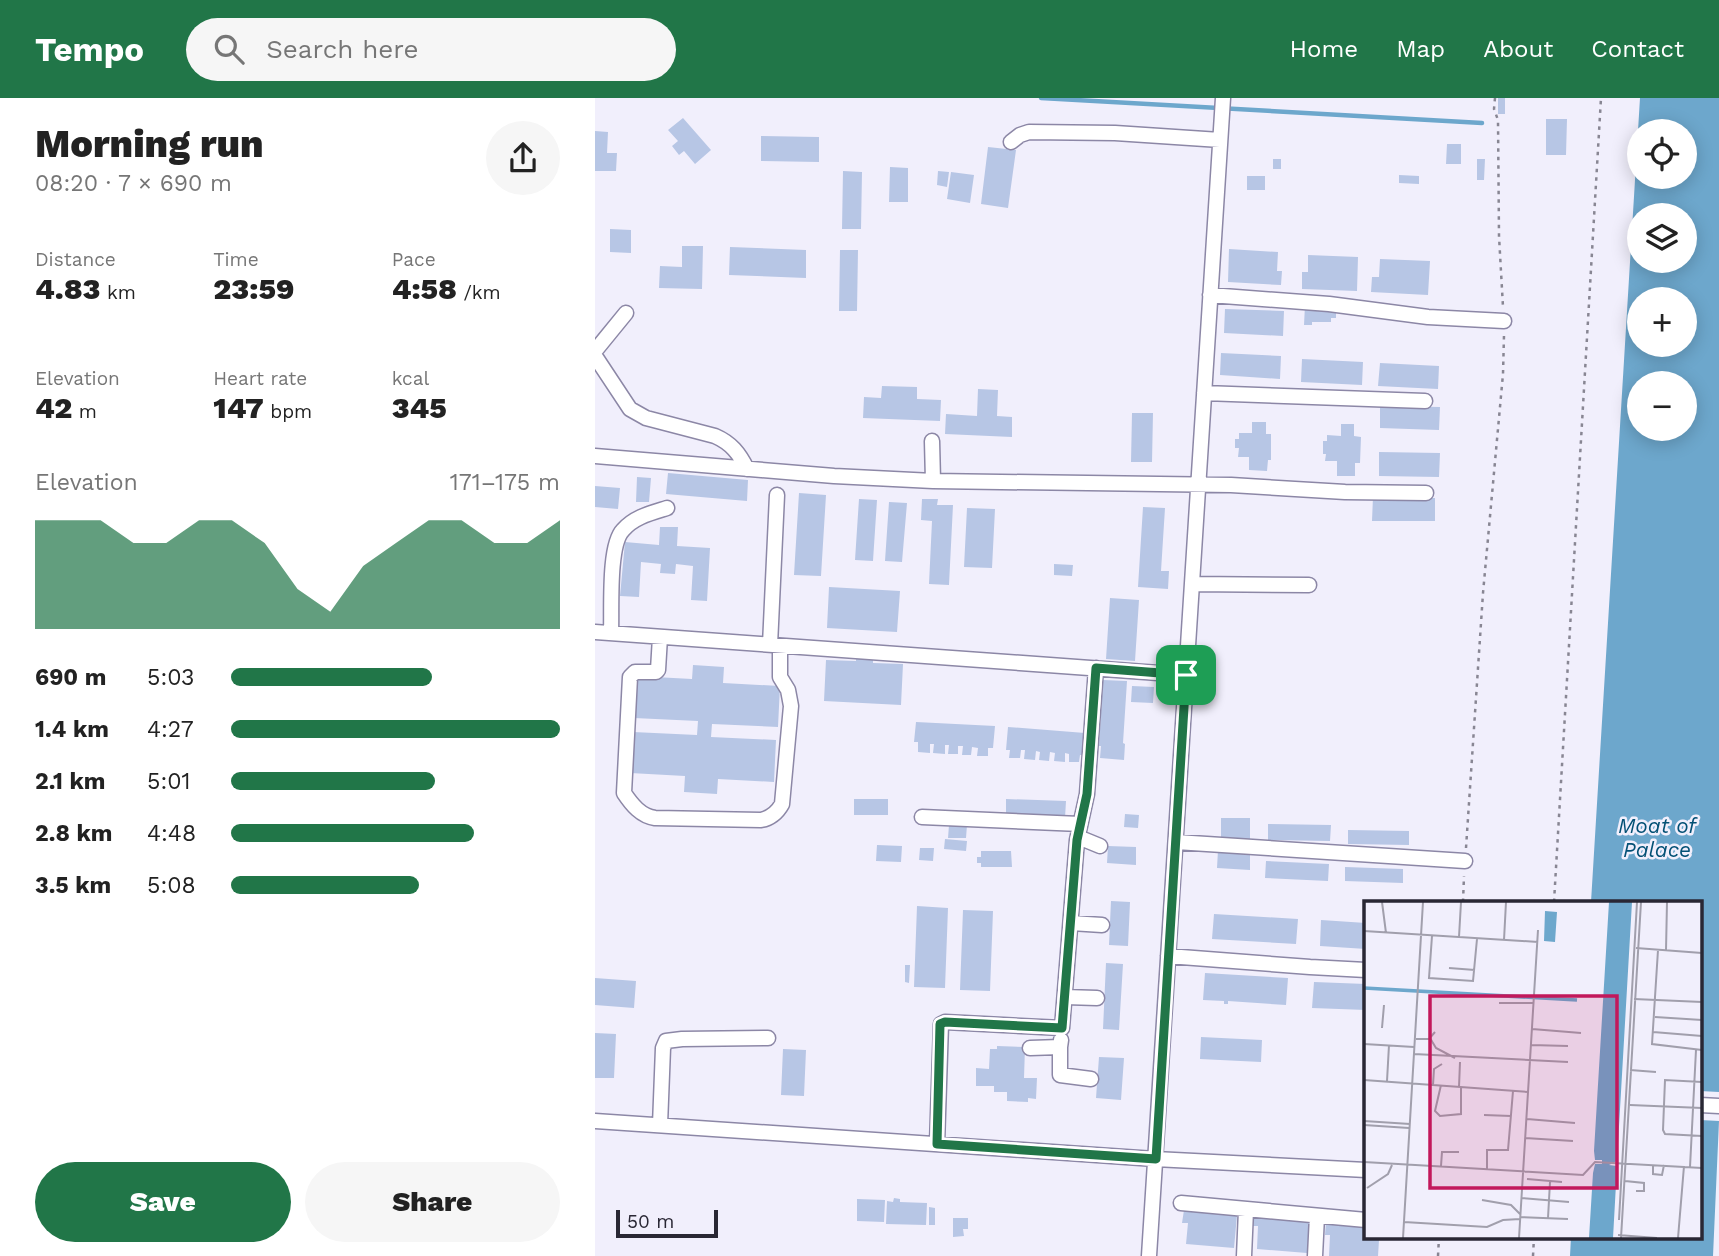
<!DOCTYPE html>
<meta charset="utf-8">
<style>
body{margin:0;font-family:"Work Sans",sans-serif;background:#f6f6f6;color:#222;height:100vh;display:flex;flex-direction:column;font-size:26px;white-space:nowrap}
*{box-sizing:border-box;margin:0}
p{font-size:23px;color:#767676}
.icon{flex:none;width:38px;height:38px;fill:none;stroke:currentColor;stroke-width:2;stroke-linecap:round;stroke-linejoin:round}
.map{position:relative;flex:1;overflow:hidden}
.side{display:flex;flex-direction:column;background:#fff;width:595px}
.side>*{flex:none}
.tools{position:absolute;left:1032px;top:21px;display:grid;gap:14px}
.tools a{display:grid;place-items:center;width:70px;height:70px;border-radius:50%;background:#fff;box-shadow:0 4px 18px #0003;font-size:35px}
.scale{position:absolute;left:21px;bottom:18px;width:102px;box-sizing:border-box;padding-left:7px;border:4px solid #292734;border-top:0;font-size:19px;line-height:24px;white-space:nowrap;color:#292734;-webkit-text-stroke:5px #f1effc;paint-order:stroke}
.pin{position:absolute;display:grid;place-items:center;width:60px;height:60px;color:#fff;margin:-30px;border-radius:14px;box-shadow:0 4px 10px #0006}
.round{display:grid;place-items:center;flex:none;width:74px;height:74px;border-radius:37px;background:#f6f6f6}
.headline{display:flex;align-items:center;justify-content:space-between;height:119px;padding:0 35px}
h1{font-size:38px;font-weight:800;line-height:52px}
.stats{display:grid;grid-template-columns:repeat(3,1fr);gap:10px;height:119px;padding:7px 35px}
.stats div{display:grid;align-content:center}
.stats b{font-size:30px;font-weight:800}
.stats small{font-size:19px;font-weight:400}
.stats p{font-size:19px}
.chart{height:196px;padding:14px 35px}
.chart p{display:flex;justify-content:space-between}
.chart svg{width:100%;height:126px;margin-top:7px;fill:#217648;opacity:.7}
.primary-button{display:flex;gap:14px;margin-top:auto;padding:14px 35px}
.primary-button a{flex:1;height:80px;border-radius:42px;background:#217648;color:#fff;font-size:28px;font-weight:800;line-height:80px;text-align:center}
.primary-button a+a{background:#f6f6f6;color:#222}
ul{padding:0 35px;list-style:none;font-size:23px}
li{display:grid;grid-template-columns:112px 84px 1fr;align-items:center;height:52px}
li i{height:18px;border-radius:9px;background:#217648}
header{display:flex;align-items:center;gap:42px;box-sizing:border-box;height:98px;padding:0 35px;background:#217648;color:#fff}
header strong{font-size:33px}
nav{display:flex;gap:38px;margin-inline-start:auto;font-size:24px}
.search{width:490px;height:63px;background:#f6f6f6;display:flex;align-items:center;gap:18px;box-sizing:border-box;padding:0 24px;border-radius:38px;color:#767676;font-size:26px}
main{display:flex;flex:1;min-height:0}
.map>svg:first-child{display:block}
.water{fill:#6da7cc;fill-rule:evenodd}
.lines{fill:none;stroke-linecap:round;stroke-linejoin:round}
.stream{stroke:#6da7cc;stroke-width:4.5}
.building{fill:#b7c6e5}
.minor-casing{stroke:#8c87a6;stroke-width:17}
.path{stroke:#888693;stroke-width:2.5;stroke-dasharray:3.5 5;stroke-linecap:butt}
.minor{stroke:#fff;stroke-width:14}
.route-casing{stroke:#fff;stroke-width:14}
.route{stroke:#217648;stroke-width:9}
.labels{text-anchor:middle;stroke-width:5;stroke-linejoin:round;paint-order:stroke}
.water-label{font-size:21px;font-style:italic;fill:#035075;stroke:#f1effc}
.inset-river{fill:none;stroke:#6da7cc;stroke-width:3.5}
.inset-road{fill:none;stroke:#a19fac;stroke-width:2}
.view{fill:#c2185b;fill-opacity:0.15;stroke:#c2185b;stroke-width:3.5}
.inset-edge{fill:none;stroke:#292734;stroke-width:3.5}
</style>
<header>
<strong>Tempo</strong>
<div class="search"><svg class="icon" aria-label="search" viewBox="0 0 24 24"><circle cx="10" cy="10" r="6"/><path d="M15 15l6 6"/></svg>Search here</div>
<nav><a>Home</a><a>Map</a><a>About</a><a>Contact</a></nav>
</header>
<main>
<section class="side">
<div class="headline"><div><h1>Morning run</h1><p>08:20 · 7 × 690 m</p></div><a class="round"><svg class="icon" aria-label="share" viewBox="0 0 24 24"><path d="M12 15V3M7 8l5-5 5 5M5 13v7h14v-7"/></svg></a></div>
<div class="stats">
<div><p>Distance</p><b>4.83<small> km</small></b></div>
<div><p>Time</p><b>23:59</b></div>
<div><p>Pace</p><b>4:58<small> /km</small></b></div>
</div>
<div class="stats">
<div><p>Elevation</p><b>42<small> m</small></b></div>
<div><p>Heart rate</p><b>147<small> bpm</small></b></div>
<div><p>kcal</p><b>345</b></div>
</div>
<div class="chart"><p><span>Elevation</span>171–175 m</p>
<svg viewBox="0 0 160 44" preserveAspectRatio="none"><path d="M0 44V6L10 6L20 6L30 14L40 14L50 6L60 6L70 14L80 30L90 38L100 22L110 14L120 6L130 6L140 14L150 14L160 6V44z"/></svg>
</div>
<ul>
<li><b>690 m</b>5:03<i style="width:61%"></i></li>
<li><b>1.4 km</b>4:27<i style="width:100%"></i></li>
<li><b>2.1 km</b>5:01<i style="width:62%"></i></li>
<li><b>2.8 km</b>4:48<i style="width:74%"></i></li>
<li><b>3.5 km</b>5:08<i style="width:57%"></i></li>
</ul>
<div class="primary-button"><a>Save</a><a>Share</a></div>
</section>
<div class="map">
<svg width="1124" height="1158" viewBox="0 0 1124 1158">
<rect width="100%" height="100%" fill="#f1effc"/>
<path class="water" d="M1045,0H1124V994L1105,993V804H996ZM1045,33H1090V79H1045ZM1045,117H1090V163H1045ZM1045,201H1090V247H1045ZM1045,285H1090V331H1045Z
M1105,1022L1124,1023L1118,1158H975L976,1139H1105Z"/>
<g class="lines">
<path class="stream" d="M446,0L887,25"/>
</g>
<path class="building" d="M903,0H910V16H903Z
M88,20L116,52L100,66L89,53L84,57L77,48L83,43L73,32Z
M951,21H972L971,57H951Z
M0,33L13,34L12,55H22L21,73H0Z
M166,38L224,39V64L166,63Z
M852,46H866V66H851Z
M393,49L421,52L413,110L386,106Z
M678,61H686V71H678Z
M882,61H890L889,82H882Z
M295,69L313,70V104H294Z
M248,73L267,74L266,131H247Z
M343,73L354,74L352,89L342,87Z
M356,74L379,77L375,105L352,101Z
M804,77L824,78V86L804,85Z
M652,78H670V92H652Z
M15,131L36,132V155L15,154Z
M87,148H108L107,191L64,190L65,168L87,169Z
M135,149L211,152V180L134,177Z
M634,151L683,154L682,173H687L686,187L633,184Z
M245,152H263L262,213H244Z
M713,157L763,159L762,193L707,191V174H713Z
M785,161L835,163L833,197L776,194L777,179H784Z
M710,207L741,212V220H736V224H717V227H709Z
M630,211L689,213L688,238L629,235Z
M626,255L686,258L685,281L625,277Z
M707,261L768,264L767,287L706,284Z
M785,265L844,268L843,291L783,288Z
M287,288L322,289V301L346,302L345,323L268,320L269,299L286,300Z
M383,291L403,292L402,318L417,319V339L350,336L351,316L382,318Z
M785,308L845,309L844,332L785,330Z
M537,315H558L557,364H536Z
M657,324H671V336H676V362H673L672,373L654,372V359H643L644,350H640V341H644V335H657Z
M746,326H759V338L766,339L765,365H760V378H742V363H730L731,356H728V343H732V337L746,338Z
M784,354L845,355L844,379L784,378Z
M73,375L153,382L152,403L71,396Z
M42,379L56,380L54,404H41Z
M0,388L25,390L23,411L0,409Z
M204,395L231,397L226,478L199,477Z
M778,399L840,400V423H777Z
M264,401L282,402L278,463L260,462Z
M327,401H343L342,407H358L354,487L334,486L337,423L326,422Z
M294,404L312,405L307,464L290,463Z
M548,409L570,410L566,473H574L573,491L543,489Z
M372,410L400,411L397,470L369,469Z
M65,429H83L82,448L115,450L112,503L96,502L98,468L81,466L80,476L65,475L66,466L46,464L44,499L25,498L30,444L64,447Z
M459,466L478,467L477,478L459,477Z
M234,489L305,493L302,534L232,530Z
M515,500L544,502L540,563L511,561Z
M261,555L278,556V565L308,566L306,607L229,603L231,562L261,563Z
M98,567L129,569L128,585L185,588L183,629L117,626L116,639L181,642L179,684L123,681L122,696L89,694L90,678L35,675L38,634L102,637L103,623L39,620L41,578L97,581Z
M508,582L532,583L528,645L530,646L529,662L505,660L506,648H504Z
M537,588L559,589L558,605L536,604Z
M321,624L400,628L398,650H393V658H382L383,650L377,649L376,657H367L368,648H363V656H353L354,647H350V656L338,655L339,646H335V655L323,654V644H319Z
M413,629L490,635L488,657H485L484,664H474V656L470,655V664L459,663L460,655L455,654L454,663L444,662L445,654L441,653L440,662L429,661L430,652H426L425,660H414L415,652H411Z
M259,701H293V717H259Z
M411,701L471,703L470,720L411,718Z
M530,716L544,717L543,730L529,729Z
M626,720H655V741H626Z
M673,726L736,727L735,743L673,742Z
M354,727H372L371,740H353Z
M753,732L814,733V747L753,746Z
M350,741L372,743L371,753L349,751Z
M282,747L307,748L306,764L281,763Z
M513,748L541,749V767L512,765Z
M325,750H339L338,763L324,762Z
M623,752L655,754V772L622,770Z
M386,753H416L417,769H386V765H382V759H386Z
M671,763L734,766L733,783L670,780Z
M750,769L808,771V785L750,783Z
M516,803L535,804L533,848L514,847Z
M322,808L353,810L350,890L319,889Z
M368,812L398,813L395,893L365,892Z
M619,816L703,821L701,846L617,841Z
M726,822L771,825V851L725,848Z
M511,865L528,866L524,932L508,931Z
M310,867H315L314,885L310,884Z
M610,875L693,880L691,907L633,903V906H629V903L608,902Z
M0,880L41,883L39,910L0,907Z
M719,884L771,886V912L717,910Z
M0,935L21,936L19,980H0Z
M606,939L667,942L666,964L605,961Z
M402,948L430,949L429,980H442L441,1001L433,1000V1004L412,1003V994H399V988H381V970L394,971L395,951H402Z
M188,951L211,952L209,998L186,997Z
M504,959L529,960L526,1002L501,1000Z
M299,1100L305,1101V1104L332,1105L331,1127L291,1126L292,1103L298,1104Z
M262,1101L290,1102L289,1124L262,1123Z
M334,1109L340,1110V1127H334Z
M589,1112L642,1117L639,1150L591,1146L593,1125H587Z
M659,1117L715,1121L712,1155L662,1151L663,1128H658Z
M358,1120H373V1131H368L369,1138L358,1139Z
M731,1124L771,1127V1139H789V1142H784L783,1158H734L735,1137H730Z"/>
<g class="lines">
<defs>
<path id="minor" d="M416,44L425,37L434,34L520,35L625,42
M615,197L734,206L833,219L909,223
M0,253L31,215
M0,258L35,311L51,320L120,338C136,345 144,355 152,371
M609,295L830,303
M337,343L338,383
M0,358L239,378L338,383L636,387L750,394L831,395
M597,486L714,487
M0,534L591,577
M16,535C17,512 13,447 28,432C39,419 56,415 72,410
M65,539L63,572L61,574H40L35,579L29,695C37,707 46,718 60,720L166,722C176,720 182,715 187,706L196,608L193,592L185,579V548
M175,547L182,397
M327,719L485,726
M483,739L505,748
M581,744L870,763
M476,825L507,827
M573,858L715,869L771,872
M470,899L502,900
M465,949V977L496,981
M435,950L465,949L466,942
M1105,1007L1124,1008
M0,1023L560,1061L771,1072
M65,1027L68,950L71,943L87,941L173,940
M342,1046L346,926L350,924L467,930L482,742L492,696L501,570
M586,1105L771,1122
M554,1158L628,0
M649,1158L651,1112
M720,1158L722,1118"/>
</defs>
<use href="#minor" class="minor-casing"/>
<path class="path" d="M900,0L899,11L903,22L904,138L908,209
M871,750L888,495L908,276L909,237
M868,804L869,778
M959,804L1006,0
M843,1158L844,1139
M938,1158L939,1139"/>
<use href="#minor" class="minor"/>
</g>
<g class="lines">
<defs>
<path id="route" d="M501,570L591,577L561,1061L342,1046L345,926L350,924L467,930L482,742L492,696Z"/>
</defs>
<use href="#route" class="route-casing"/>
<use href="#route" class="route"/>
</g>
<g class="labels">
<g class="water-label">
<text x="1062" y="735">Moat of<tspan x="1062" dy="24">Palace</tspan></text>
</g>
</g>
<g transform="translate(769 803)">
<rect width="338" height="338" fill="#f1effc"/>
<path d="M245,1H268L253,260L245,264L253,265L249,337H225L229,272L231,263H238V259H231L230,250ZM181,10L193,11L191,41L180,40Z" fill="#6da7cc"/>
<path class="inset-river" d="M0,87L213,99"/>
<path class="inset-road" d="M18,1L22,32M0,30L174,41M68,35L65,77L109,80L113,38M95,36L97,1M140,39L142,1M272,47L338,52M294,49L288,143L338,149M302,49L303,1M85,67L111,69M270,98L338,101M135,102H170M291,116L338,119M18,127L20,104M168,128L217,132M289,131L338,135M66,137L72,147L91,157M52,138H65L71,131M0,143L50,146M167,144L204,145M50,153L204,161M266,169L292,171M0,179L164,191M23,180L25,144M338,181L301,179L299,229L301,233L338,235M69,184L70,168L78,163M77,184L71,210L76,215L97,213V186M95,186L96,161M266,204L338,207M120,214L147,215M163,218L211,222M0,220L46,223M0,224L45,227M161,237L209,240M0,261L219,274L231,261L338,267M289,264V273L298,274L300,264M77,265L78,251H95M326,266L332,149M123,269V249H144L149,190M163,278L198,281M261,280L280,282V290H272M3,287L24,273L28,264M158,297L205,301M118,299L147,304L156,313M156,316L204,318M184,317L186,281M255,319L273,1M40,321L123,326L139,319L156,318M254,334L293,337M39,337L59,1M155,337L174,29M257,337L277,1M314,337L320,265"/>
<path class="view" d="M66,95H253V287H66Z"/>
<rect width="338" height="338" class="inset-edge"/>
</g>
</svg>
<div class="tools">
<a><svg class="icon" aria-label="locate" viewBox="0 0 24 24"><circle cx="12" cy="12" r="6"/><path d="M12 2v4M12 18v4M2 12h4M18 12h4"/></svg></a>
<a><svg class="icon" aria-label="layers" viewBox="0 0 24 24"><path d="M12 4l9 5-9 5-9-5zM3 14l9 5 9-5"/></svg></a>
<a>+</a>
<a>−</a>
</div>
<div class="scale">50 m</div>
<div class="pin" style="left:591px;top:577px;background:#1e9e55"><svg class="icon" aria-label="arrive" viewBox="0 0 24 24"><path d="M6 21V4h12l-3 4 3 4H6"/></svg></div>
</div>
</main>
